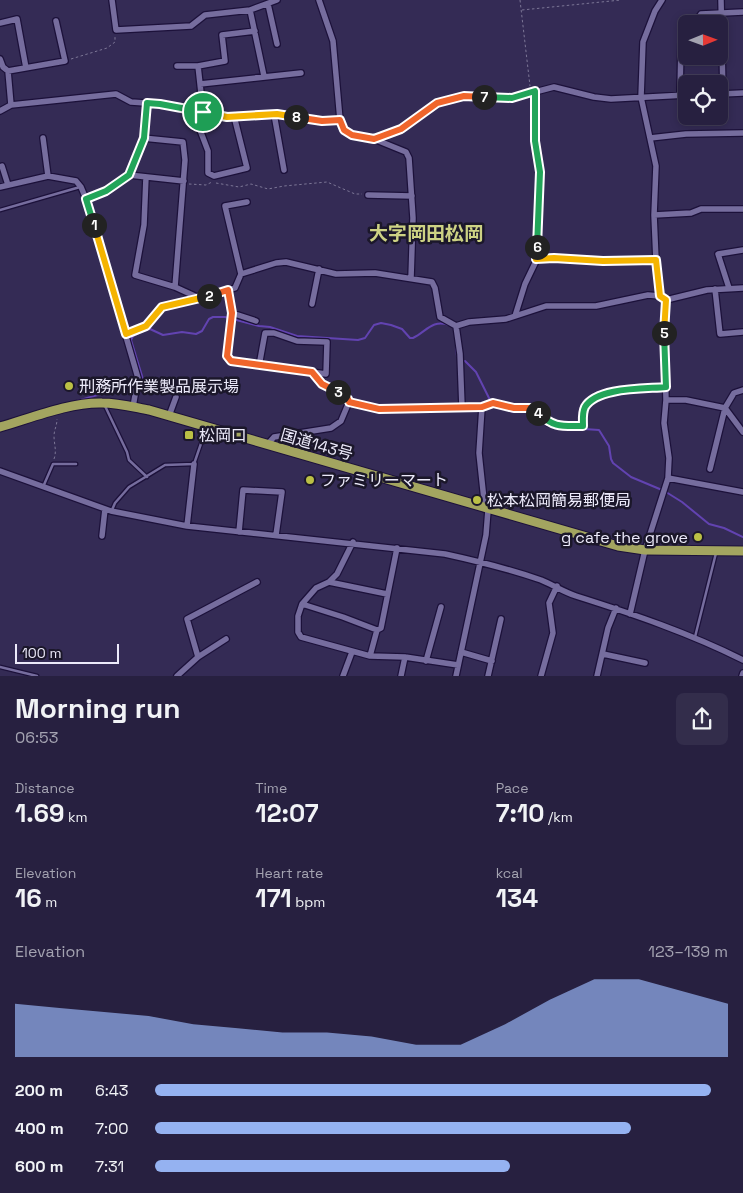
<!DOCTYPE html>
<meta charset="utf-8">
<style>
body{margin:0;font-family:"Space Grotesk","Noto Sans JP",sans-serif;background:#332d4b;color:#f1f3f6;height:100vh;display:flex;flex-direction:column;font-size:19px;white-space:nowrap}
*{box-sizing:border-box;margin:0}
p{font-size:16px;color:#a4a3b1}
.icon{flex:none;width:28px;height:28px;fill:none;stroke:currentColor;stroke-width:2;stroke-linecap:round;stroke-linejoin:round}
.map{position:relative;height:676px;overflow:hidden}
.panel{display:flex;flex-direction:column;background:#272040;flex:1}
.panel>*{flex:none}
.needle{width:32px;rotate:89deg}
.controls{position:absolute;left:678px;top:15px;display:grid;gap:10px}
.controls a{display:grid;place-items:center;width:50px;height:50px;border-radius:8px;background:#272040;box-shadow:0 2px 8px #0003,0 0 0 1px #433e59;font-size:25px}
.scale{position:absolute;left:15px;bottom:12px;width:104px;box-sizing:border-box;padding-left:5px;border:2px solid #eceafa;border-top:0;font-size:14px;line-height:18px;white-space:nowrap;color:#eceafa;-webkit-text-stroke:4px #1b172a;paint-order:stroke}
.pin{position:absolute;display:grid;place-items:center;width:42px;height:42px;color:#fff;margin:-21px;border:2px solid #fff;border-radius:50%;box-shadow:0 1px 5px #0007}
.km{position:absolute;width:25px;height:25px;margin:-12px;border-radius:50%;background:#222;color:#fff;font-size:14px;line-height:25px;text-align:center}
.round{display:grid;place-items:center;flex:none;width:52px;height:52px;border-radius:8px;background:#332d4b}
.summary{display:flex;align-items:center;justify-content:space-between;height:85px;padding:0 15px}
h1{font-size:28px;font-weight:700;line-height:38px}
.metrics{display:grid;grid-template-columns:repeat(3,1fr);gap:8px;height:85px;padding:5px 15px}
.metrics div{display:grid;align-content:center}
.metrics b{font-size:25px;font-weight:700}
.metrics small{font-size:14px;font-weight:400}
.metrics p{font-size:14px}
.chart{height:140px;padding:10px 15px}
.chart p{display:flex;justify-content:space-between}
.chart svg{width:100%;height:90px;margin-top:5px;fill:#95b2f1;opacity:.7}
ul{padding:0 15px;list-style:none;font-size:16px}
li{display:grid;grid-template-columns:80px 60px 1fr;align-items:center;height:38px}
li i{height:12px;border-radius:6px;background:#95b2f1}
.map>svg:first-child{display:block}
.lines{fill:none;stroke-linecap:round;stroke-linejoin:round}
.stream{stroke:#6243b1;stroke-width:2}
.service-casing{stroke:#1c113a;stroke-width:5}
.minor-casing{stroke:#1c113a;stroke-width:8}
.trunk-casing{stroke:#1c113a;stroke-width:11}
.path{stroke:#7c7696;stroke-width:1;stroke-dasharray:2.5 2.5;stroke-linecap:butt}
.service{stroke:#766d9e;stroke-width:2.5}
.minor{stroke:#766d9e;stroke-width:5.5}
.trunk{stroke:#a3a560;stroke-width:9}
.split-1-casing{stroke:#fff;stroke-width:10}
.split-2-casing{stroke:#fff;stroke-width:10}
.split-3-casing{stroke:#fff;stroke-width:10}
.split-4-casing{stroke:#fff;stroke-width:10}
.split-5-casing{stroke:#fff;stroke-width:10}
.split-6-casing{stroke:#fff;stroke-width:10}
.split-7-casing{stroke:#fff;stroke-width:10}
.split-8-casing{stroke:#fff;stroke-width:10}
.split-9-casing{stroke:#fff;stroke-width:10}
.split-1{stroke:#22a559;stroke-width:6}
.split-2{stroke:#f5b400;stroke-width:6}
.split-3{stroke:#f0652b;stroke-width:6}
.split-4{stroke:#f0652b;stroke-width:6}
.split-5{stroke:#22a559;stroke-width:6}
.split-6{stroke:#f5b400;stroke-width:6}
.split-7{stroke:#22a559;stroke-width:6}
.split-8{stroke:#f0652b;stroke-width:6}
.split-9{stroke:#f5b400;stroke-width:6}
.poi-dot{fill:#bbc045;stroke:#1b172a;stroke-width:2}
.labels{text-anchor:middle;stroke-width:5;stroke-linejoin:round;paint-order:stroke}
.poi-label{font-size:16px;fill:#eceafa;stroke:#1b172a;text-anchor:start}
.street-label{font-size:16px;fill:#eceafa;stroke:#1b172a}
.quarter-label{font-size:19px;font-weight:bold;fill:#cdd284;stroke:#1b172a}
</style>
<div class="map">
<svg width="743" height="676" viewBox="0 0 743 676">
<rect width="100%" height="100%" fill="#342b55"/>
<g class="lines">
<path class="stream" d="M456,344L457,356
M465,361L476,372L491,402
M139,382L143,381L142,376L131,340L133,336L144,330L150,329L163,335L182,332L196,334L202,331L209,319L213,317H225L259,326L270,327L297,336L358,340L365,338L374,325L381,323L391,325L402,329L410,338H413C426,332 432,319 449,325
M77,401L135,384
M503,408L513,412L531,411L546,425L557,428
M584,429L599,430L609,446L611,459L613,463L631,477L662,490
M666,492L682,502L709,524L724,528L743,537"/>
<defs>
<path id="service" d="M540,172L537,259L554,258L603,261L656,260
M0,210L80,187
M312,373C322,386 336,389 348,399L349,401
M105,406L127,452L129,460L147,477
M43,487L53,464H76
M112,510L115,503L129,487L165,465L194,464L206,429
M695,637L716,553
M0,667L37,676"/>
<path id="minor" d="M112,0L116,30L191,26L205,15L250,10L277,0
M319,0L333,41L340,120L344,130L352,135L374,139L406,152L409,158L413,218L411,278
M662,0L655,11L643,42L641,97L656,166L654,215L656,260L660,296L666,300L707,290L743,288
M721,0L723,94
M268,4L277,44
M250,10L264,76
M0,23L17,19L26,68
M694,24L701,14L743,12
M0,59L3,67L8,71L65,61L56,21
M177,66H198
M8,71L11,105
M200,84L198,66L225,61L222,35L255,31
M535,91V141L540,172
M721,94L743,93
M680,95L681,41L686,34
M0,111L11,105L116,94L131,102L160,104L227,117L277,114L322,121L340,120
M196,111L197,122L208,151V173L214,176L247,168L234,116
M203,112L200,84L301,73
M274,114L284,170
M43,138L48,176
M143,138L183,142L185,160L175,287L199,298
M650,138L686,134L743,133
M374,139L401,129L437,103L464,96L512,98L554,87L594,97L611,99L686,95
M2,166L8,185
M129,175L184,181
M146,177L144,225L135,275L175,287
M0,187L48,176L76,181L81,187L86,199L138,378L133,407
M368,195L412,196
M86,199L106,191L129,175L143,138L147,103
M654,215L691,213L701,209H743
M241,274L225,206L247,202
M729,288L718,254L743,250
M715,289L720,334L743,332
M229,290L232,313L227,356L231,361L326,374L327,342L297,341L274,333H265L259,366
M312,304L319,269
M232,313L256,321
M515,316L525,284L537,259
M456,326L460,354L462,407
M126,334L146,326L162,307L200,299L235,288L241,274L276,263L286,262L336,274L375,273L432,282L435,288L440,317L456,326L469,322L506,319L546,306H596L648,295L660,296
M666,400H686L725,408L734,393L743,390
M482,407L479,453L485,509
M725,408L743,432
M169,416L176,397
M267,445L274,437L331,428L341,421L349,402L379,409L482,407L493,403L514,408H530L534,409L548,423L563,426L583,427C583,420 582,413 585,407C597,387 645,389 666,387
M710,469L725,408
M0,471L111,511L187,526L445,554C477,561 509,569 541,580C553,585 564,592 576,596C633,614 689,633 743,660
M668,478L743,492
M187,526L194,464
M239,532L243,490L282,492L276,535
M102,536L105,509
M353,542L337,574L329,582L316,588L302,604L298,616V632L301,637L370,656L405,657L458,665
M329,582L387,594
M302,604L343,617L377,630
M630,614L645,550L668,478L669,458L664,423L666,400L664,325L666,300
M461,652L492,661
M603,654L645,663
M370,656L377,630L381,628L397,548
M198,657L187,619L257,582
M426,661L441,607
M177,676L198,657L226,639
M343,676L352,652
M401,676L405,657
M456,676L486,535L488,510
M488,676L501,619
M541,676L553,633L549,603L557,586
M597,676L608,628L616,608
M742,676L743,673"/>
<path id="trunk" d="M0,427C31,418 70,402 102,403C118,403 133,407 149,410L618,546L645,550L743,551"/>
</defs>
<use href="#service" class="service-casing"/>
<use href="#minor" class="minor-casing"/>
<use href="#trunk" class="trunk-casing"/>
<path class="path" d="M520,0L530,86
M522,10L621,0
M71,59L107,48L115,42V36
M216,183L239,187L251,184L268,189L284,186L327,182L355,194H362
M189,184L206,185L212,182
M54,459C57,451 54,444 54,436C54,430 57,426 57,419"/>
<use href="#service" class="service"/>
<use href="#minor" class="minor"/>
<use href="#trunk" class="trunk"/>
</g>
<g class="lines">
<defs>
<path id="split-1" d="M94,225L86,199L106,191L129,175L144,138L147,103L160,104L203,112"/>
<path id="split-2" d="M94,225L126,334L146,326L162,307L209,296"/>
<path id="split-3" d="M209,296L228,290L232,313L227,356L231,361L312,372L322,384L338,392"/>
<path id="split-4" d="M338,392L348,399L349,402L379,409L482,407L493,403L514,408H530L538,413"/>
<path id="split-5" d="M538,413C554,428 562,426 583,426C583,420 582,413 585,407C597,387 645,389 666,387L664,333"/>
<path id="split-6" d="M537,247L536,259L554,258L603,261L656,260L660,296L666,300L664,333"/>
<path id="split-7" d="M484,97L512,98L535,91V141L540,172L537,247"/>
<path id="split-8" d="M296,117L322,121L340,120L344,130L352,135L374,139L401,129L437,103L464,96L484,97"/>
<path id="split-9" d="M203,112L227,117L277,114L296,117"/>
</defs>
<use href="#split-1" class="split-1-casing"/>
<use href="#split-2" class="split-2-casing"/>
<use href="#split-3" class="split-3-casing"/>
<use href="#split-4" class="split-4-casing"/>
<use href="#split-5" class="split-5-casing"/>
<use href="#split-6" class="split-6-casing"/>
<use href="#split-7" class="split-7-casing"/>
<use href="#split-8" class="split-8-casing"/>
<use href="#split-9" class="split-9-casing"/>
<use href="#split-1" class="split-1"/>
<use href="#split-2" class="split-2"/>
<use href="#split-3" class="split-3"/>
<use href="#split-4" class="split-4"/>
<use href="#split-5" class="split-5"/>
<use href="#split-6" class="split-6"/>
<use href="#split-7" class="split-7"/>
<use href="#split-8" class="split-8"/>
<use href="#split-9" class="split-9"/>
</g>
<g class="poi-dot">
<circle cx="69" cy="386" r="5"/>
<rect x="184" y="430" width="10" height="10" rx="2.5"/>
<circle cx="310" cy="480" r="5"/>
<circle cx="477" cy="500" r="5"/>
<circle cx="698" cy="537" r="5"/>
</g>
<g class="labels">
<g class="poi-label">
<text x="79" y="392">刑務所作業製品展示場</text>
<text x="199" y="441">松岡口</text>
<text x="320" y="486">ファミリーマート</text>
<text x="487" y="506">松本松岡簡易郵便局</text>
<text x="688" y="543" text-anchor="end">g cafe the grove</text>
</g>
<g class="street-label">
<text transform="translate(317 444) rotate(16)" y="6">国道143号</text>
</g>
<g class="quarter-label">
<text x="426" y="240">大字岡田松岡</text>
</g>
</g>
</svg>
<div class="controls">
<a><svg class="needle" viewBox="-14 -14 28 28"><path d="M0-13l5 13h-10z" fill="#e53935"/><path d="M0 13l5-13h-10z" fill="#a4a3b1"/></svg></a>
<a><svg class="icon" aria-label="locate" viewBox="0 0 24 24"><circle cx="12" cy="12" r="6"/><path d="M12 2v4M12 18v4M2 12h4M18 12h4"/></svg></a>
</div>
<div class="scale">100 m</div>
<div class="pin" style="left:203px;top:112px;background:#1e9e55"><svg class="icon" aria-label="arrive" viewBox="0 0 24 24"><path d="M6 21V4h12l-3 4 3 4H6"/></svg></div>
<b class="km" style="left:94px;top:225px">1</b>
<b class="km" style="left:209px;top:296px">2</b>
<b class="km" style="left:338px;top:392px">3</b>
<b class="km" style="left:538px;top:413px">4</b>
<b class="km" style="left:664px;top:333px">5</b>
<b class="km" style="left:537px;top:247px">6</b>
<b class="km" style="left:484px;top:97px">7</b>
<b class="km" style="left:296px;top:117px">8</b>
</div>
<section class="panel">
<div class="summary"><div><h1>Morning run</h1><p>06:53</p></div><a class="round"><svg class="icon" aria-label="share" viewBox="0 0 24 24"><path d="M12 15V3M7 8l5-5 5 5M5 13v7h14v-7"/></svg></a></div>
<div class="metrics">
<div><p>Distance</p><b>1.69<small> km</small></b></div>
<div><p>Time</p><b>12:07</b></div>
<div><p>Pace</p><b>7:10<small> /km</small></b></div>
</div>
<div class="metrics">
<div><p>Elevation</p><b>16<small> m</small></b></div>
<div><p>Heart rate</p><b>171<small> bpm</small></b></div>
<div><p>kcal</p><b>134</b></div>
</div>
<div class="chart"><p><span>Elevation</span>123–139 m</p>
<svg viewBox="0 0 160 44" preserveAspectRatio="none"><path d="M0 44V18L10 20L20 22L30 24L40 28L50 30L60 32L70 32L80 34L90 38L100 38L110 28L120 16L130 6L140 6L150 12L160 18V44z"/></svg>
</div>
<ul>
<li><b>200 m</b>6:43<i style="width:97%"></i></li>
<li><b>400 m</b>7:00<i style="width:83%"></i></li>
<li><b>600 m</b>7:31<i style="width:62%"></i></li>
</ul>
</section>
